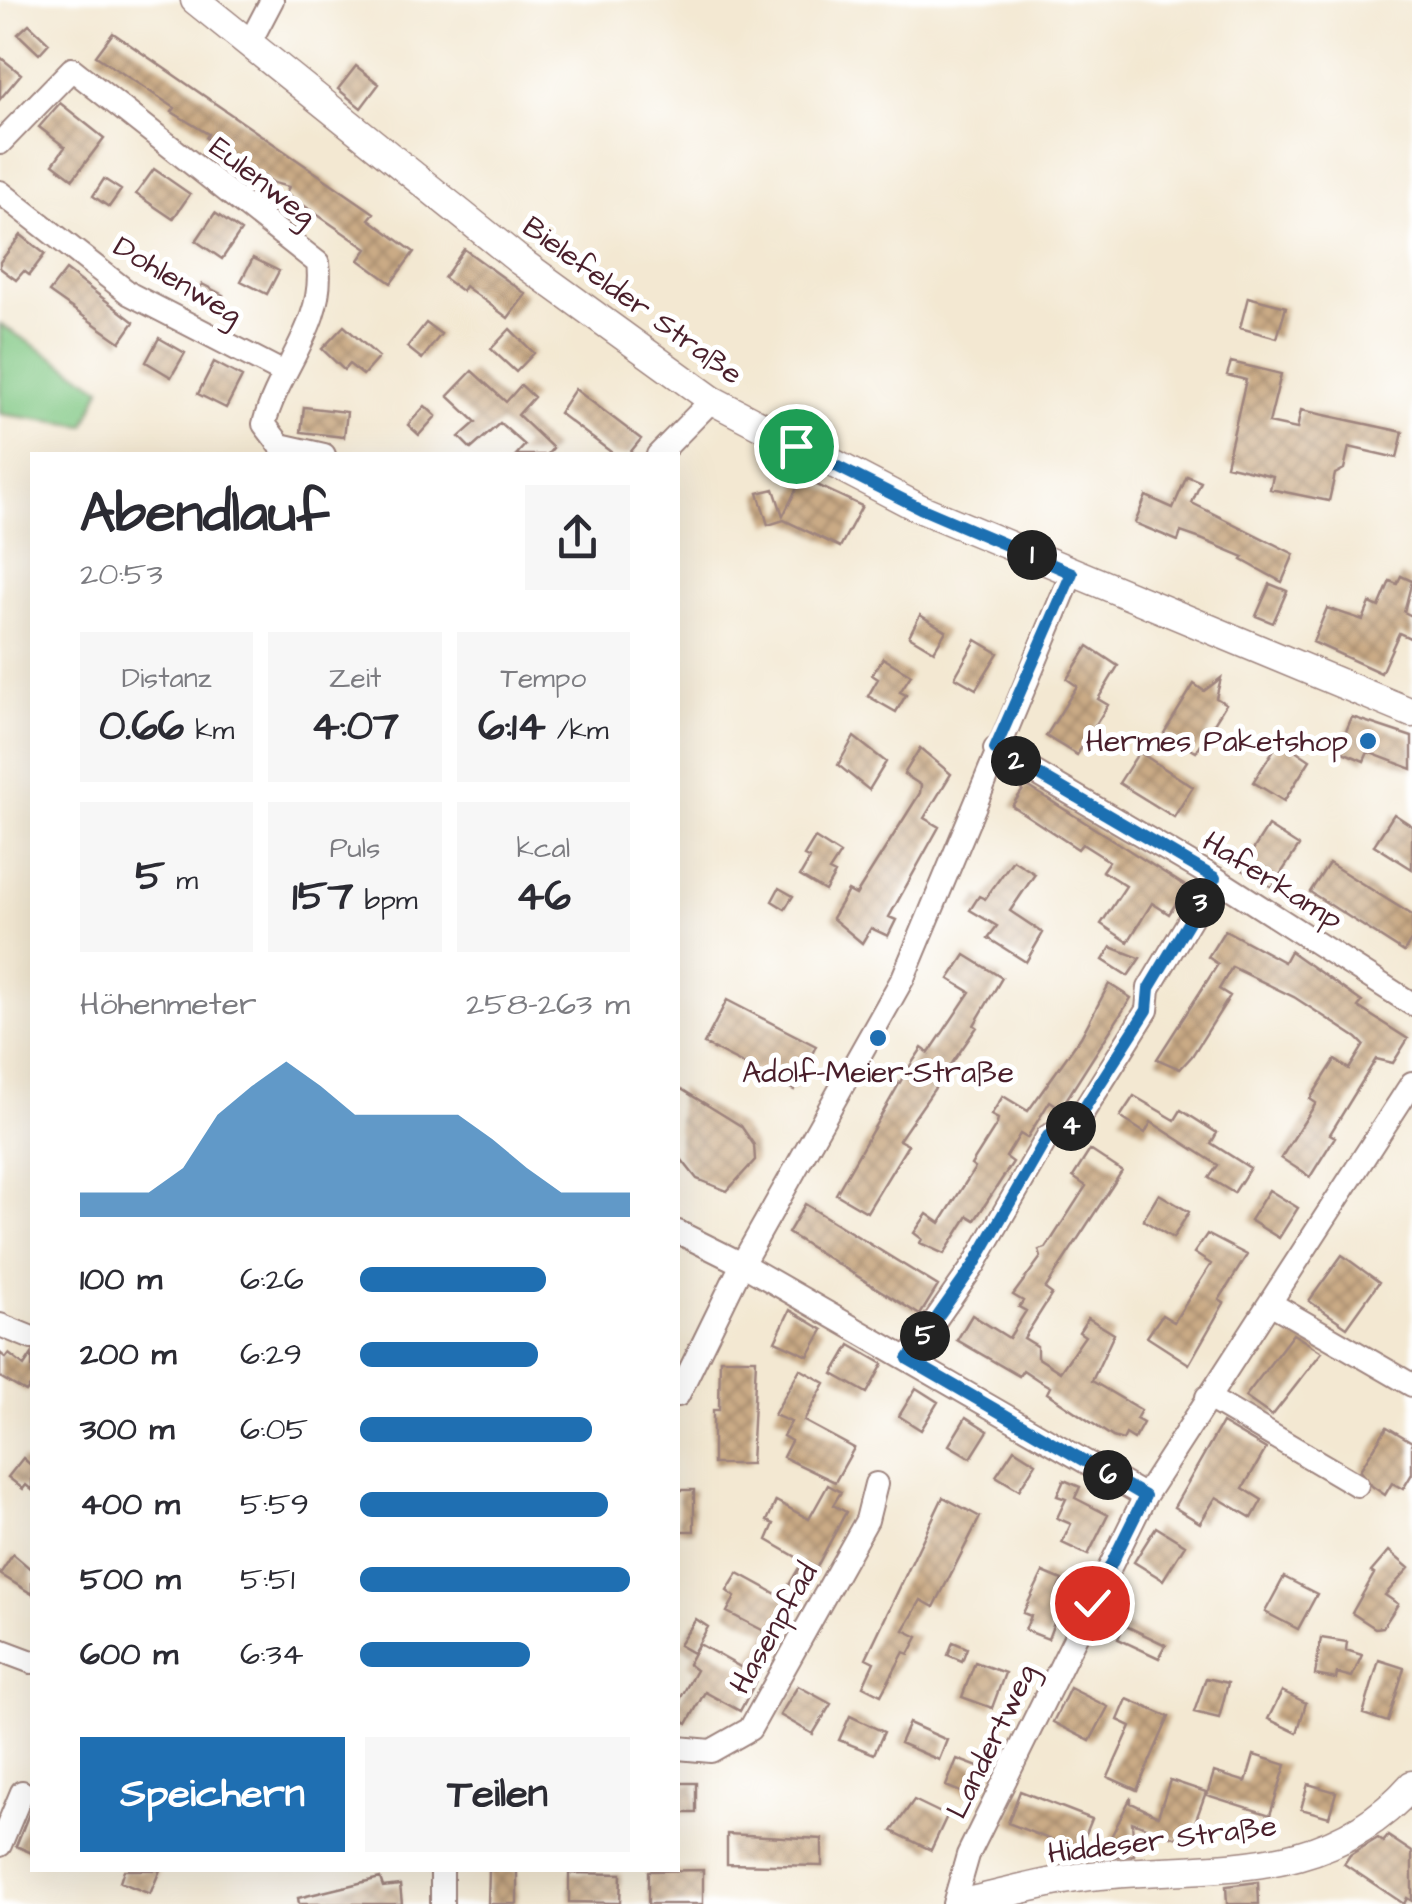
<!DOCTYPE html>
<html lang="de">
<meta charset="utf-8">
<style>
body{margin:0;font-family:"Architects Daughter",sans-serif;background:#f7f7f7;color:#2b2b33;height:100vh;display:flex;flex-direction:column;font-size:38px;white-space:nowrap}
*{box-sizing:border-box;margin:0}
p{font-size:32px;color:#7c7c81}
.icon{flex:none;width:55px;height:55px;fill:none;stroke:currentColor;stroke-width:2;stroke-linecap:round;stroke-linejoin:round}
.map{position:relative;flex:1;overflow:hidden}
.drawer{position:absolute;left:30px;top:452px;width:650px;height:1420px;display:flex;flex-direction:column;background:#fff;border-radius:0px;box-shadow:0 10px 40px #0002}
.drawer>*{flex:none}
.pin{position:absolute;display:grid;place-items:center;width:85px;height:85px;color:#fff;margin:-42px;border:5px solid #fff;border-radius:50%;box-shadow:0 2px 10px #0007}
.km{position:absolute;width:50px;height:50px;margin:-25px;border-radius:50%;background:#222;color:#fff;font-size:28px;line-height:50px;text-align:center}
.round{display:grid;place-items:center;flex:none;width:105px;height:105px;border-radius:0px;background:#f7f7f7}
.summary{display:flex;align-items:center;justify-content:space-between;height:170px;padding:0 50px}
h1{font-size:55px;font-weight:800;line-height:75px}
.figures{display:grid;grid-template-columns:repeat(3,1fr);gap:15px;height:170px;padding:10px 50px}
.figures div{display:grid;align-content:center;border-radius:0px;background:#f7f7f7;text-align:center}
.figures b{font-size:42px;font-weight:800}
.figures small{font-size:28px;font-weight:400}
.figures p{font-size:28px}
.chart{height:280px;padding:20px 50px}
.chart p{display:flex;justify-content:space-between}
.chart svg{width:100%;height:180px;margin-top:10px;fill:#1f6fb2;opacity:.7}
.primary-button{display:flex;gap:20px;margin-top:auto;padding:20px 50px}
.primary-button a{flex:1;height:115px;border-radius:0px;background:#1f6fb2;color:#fff;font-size:40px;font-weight:800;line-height:115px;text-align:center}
.primary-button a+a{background:#f7f7f7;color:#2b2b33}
ul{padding:0 50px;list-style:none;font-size:32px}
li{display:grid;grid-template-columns:160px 120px 1fr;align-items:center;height:75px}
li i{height:25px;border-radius:12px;background:#1f6fb2}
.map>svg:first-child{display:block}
.grass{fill:#81c884;stroke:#667458;stroke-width:2.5}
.building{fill:url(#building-cross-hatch)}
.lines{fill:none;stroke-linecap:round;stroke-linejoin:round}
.minor-casing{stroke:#9e847e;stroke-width:26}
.major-casing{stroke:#9e847e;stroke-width:31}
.minor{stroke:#fff;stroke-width:22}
.major{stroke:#fff;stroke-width:28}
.route-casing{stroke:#fff;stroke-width:20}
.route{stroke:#1f6fb2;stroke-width:12}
.poi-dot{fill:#1f6fb2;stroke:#fff;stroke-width:4}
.labels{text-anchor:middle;stroke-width:10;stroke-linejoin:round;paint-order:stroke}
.street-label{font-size:30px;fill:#4a1f2b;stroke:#fff}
.poi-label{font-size:30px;fill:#4a1f2b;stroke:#fff;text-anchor:end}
</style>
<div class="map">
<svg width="1412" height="1904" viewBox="0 0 1412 1904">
<defs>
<pattern id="building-cross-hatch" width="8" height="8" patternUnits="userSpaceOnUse" patternTransform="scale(2.5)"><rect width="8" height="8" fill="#caab86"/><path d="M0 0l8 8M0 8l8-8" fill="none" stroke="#a68b6e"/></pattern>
</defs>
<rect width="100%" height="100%" fill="#fff"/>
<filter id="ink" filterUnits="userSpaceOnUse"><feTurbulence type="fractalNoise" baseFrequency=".01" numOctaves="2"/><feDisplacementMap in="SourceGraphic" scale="20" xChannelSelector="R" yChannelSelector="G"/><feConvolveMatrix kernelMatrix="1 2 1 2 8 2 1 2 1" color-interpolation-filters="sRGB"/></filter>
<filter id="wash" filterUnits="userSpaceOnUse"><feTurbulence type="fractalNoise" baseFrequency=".0048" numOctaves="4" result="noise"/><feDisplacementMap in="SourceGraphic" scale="40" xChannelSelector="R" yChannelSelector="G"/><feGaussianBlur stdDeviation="2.25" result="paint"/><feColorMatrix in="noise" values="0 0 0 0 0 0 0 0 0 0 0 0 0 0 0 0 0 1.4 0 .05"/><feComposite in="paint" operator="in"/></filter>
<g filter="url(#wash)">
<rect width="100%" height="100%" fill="#f3e8d2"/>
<path class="grass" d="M0,324L101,388L85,426L0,414Z"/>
<g id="blocks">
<path class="building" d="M29,24L49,43L39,54L18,34Z
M113,33L374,213L369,219L414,252L391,283L359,260L367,249L286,193L289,187L274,183L206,138L208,134L172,112L175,108L96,56Z
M0,57L21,74L0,99Z
M356,66L379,84L361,108L338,89Z
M60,103L104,138L73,179L53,164L65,147L39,127Z
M154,169L190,194L173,219L136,194Z
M104,179L121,190L109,207L93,196Z
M215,213L241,231L222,259L196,241Z
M21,235L45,254L29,275L24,271L16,280L0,268V262Z
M464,249L526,294L508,318L465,286L462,291L444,278Z
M253,258L279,271L267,294L241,281Z
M66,270L134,322L120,342L49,292Z
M202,284L223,295L215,309L195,298Z
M1248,297L1286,307L1277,338L1240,328Z
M426,323L441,334L422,359L407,347Z
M344,326L379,357L363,375L349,364L344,370L322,349Z
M510,329L534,353L516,372L491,349Z
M159,338L185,353L171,377L146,362Z
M214,362L242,377L226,408L198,394Z
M1231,362L1281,374L1269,423L1297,429L1301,410L1403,432L1397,458L1349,447L1344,469L1335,474L1329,501L1270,489L1273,476L1226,465L1246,380L1227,375Z
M472,371L506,402L521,385L534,397L518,415L553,448L547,455H516L525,445L500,423L471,449L459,437L476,422L448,396Z
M575,389L641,439L628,455H615L559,413Z
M425,406L436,416L419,435L408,425Z
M304,407L347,412L344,437L301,432Z
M1187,476L1201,482L1192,503L1294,554L1282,582L1242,560L1244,557L1201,539L1181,532L1178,541L1135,523L1146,496L1173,508Z
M802,478L862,506L840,547L784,520L768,525L758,493L774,489L783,516Z
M1401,576L1412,581L1404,612L1412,616V639L1399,633L1381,673L1313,642L1327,608L1363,620L1370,603L1379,607L1390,581L1397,584Z
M1270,584L1287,591L1273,623L1256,616Z
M920,615L946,631L934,651L909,636Z
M976,640L998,653L976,689L955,677Z
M1088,646L1118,666L1098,699L1108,705L1077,755L1046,736L1077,686L1067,679Z
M883,658L911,675L900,692L906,695L896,712L868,696L878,679L872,675Z
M1221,678L1216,698L1226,704L1196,752L1164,733L1194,684L1204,691Z
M1352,717L1412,737V769L1368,752L1364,761L1338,750Z
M854,737L886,762L869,790L838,765Z
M1280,740L1310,760L1284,801L1253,782Z
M920,748L951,774L924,818L939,827L889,917L896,920L888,936L871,928L862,943L832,918L848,891L856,895L920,793L921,785L904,774Z
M1139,752L1193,787L1174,817L1119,783Z
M1026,785L1187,887L1169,914L1152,903L1128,942L1101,924L1126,886L1102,871L1109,861L1082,844L1078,849L1012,806Z
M1394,814L1412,826V869L1374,845Z
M1268,826L1299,846L1272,887L1241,869Z
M815,838L840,854L829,871L835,874L825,891L800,876L810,859L804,856Z
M1013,860L1035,874L1010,911L1043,933L1026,962L988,938L997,926L970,910L979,896L985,899Z
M1329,863L1412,915V939L1404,952L1310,892Z
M779,888L793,896L785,909L772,901Z
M1225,930L1284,962L1290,951L1362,1002L1358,1007L1408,1039L1393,1063L1376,1059L1330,1134L1335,1137L1310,1177L1281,1158L1316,1103L1310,1099L1335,1060L1349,1069L1364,1045L1357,1038L1294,997L1232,967L1219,989L1230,996L1192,1056L1180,1069L1157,1059L1218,964L1208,957Z
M1111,947L1140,958L1128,976L1103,960Z
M965,955L1002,978L974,1025L977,1027L899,1140L908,1145L867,1212L836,1194L906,1072L922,1048L929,1053L970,992L949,979Z
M1109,984L1131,998L1061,1108L1050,1101L1027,1138L1020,1134L1006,1157L1013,1162L975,1220L968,1216L944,1254L920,1243L922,1239L914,1233L927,1214L940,1223L975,1168L971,1165L997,1124L998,1119L991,1115L1003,1096L1028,1111L1081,1037Z
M727,1000L816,1046L794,1090L704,1044Z
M678,1087L741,1126L754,1145L755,1160L727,1191L697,1179L678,1155Z
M1134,1096L1175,1120L1181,1110L1217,1133L1211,1143L1250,1168L1234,1193L1209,1178L1218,1165L1151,1122L1145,1133L1120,1117Z
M1090,1150L1122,1171L1045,1289L1052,1294L1024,1338L1037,1346V1357L1060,1372L1085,1336L1079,1332L1088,1318L1114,1334L1092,1381L1141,1410L1136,1419L1143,1423L1134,1439L1126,1434L1123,1440L1113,1437L1047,1393L1050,1387L1038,1380L1023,1370L1019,1376L957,1340L972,1315L1009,1338L1026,1311L1019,1307L1023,1301L1013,1295L1041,1257L1039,1250L1046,1248L1086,1186L1073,1177Z
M1269,1190L1298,1208L1279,1238L1250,1220Z
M1159,1194L1189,1212L1173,1238L1143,1220Z
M805,1204L938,1286L920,1315L788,1233Z
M1207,1234L1247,1255L1219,1300L1224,1303L1189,1364L1147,1337L1162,1315L1174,1322L1209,1267L1211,1264L1194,1253Z
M1342,1255L1379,1282L1347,1327L1309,1301Z
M790,1310L823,1330L808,1356L775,1341Z
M1293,1334L1322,1352L1272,1416L1245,1397Z
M850,1345L883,1364L867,1393L833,1374Z
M0,1353L6,1358L9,1354L24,1366L32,1354V1384L26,1392L0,1377Z
M720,1359H756L751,1464H713V1410H719Z
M800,1369L825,1383L804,1421L854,1448L835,1482L783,1457L791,1441L783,1436L791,1422L774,1415Z
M916,1388L938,1402L921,1430L899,1416Z
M966,1417L988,1431L971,1458L949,1445Z
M1222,1423L1266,1449L1243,1488L1262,1500L1252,1518L1216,1497L1200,1523L1174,1507Z
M1387,1427L1412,1442V1474L1403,1489L1392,1483L1385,1495L1372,1486L1360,1470Z
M1014,1449L1036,1463L1019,1490L996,1476Z
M23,1458L32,1466V1490L26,1485L23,1489L8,1477Z
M1064,1480L1080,1487L1075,1498L1108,1515L1088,1555L1062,1543L1071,1524L1057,1518L1066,1499L1057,1496Z
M828,1485L841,1492L833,1505L846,1512L740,1711L705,1692L687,1724L678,1718V1703L696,1670L688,1664L699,1644L744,1669L766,1632L727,1612L735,1597L727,1591L738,1573L782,1597L803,1561L767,1540L774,1524L767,1521L776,1501L809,1519Z
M678,1490H694V1531H678Z
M943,1497L980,1517L934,1607L921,1600L904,1630L918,1637L909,1654L904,1652L881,1695L863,1686L874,1662L866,1658Z
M1156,1527L1185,1545L1163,1580L1134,1562Z
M1389,1551L1409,1568L1385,1595L1398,1604L1383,1627L1375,1628L1352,1613L1374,1574L1371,1572Z
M13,1554L32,1570V1594L0,1574Z
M1043,1572L1062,1580L1054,1599L1062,1602L1048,1639L1025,1630L1031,1616L1023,1613Z
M1284,1577L1317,1594L1298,1629L1265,1612Z
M696,1619L708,1627L693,1653L679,1645Z
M1124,1625L1166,1645L1159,1658L1118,1639Z
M1321,1638L1347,1642L1346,1650L1362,1655L1352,1677L1337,1673L1336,1679L1315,1675Z
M953,1642L967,1648L962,1661L948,1655Z
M1379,1660L1404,1668L1388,1722L1363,1714Z
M975,1662L1005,1673L992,1708L962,1697Z
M1206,1678L1228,1683L1219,1718L1194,1712Z
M798,1686L831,1704L813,1734L780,1715Z
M1070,1688L1108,1707L1090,1741L1053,1722Z
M1282,1691L1306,1703L1297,1733L1268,1719Z
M1127,1699L1169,1717L1137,1790L1108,1777L1131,1726L1118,1720Z
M850,1716L884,1732L874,1754L839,1740Z
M909,1723L947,1740L939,1760L900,1743Z
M1254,1755L1286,1765L1270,1815L1207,1795L1214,1772L1246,1782Z
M957,1759L986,1770L975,1798L946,1786Z
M1170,1780L1206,1792L1188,1842L1132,1822L1134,1855L1111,1857L1110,1839L1131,1797V1803L1158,1816Z
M678,1783H696V1813H678Z
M1308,1784L1336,1792L1329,1817L1301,1809Z
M1020,1791L1092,1819L1079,1851L1008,1823Z
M914,1800L947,1816L931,1850L892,1831Z
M32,1806V1853L16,1846Z
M727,1834L822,1839V1866L727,1864Z
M1388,1836L1412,1852V1901L1407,1898L1404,1904L1344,1864L1350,1855L1378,1838L1383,1842Z
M124,1870H160L150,1894L120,1882Z
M489,1870H517V1904H488Z
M703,1870V1904H648V1871Z
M569,1873L621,1874L620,1903L569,1902Z
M380,1878L383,1887L400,1885L402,1904H299L298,1898Z
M1258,1882L1259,1904H1227L1226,1886Z"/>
</g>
</g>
<g filter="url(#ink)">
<use href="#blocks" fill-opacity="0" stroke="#9e847e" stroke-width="2.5"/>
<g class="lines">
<defs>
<path id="minor" d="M250,42L272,0
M0,143L72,69L318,263C326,323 279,368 264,424L280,445L324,455
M0,192L130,294L284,373
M658,455L712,400
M995,749L1215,878L1412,1004
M678,1232L742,1264L1145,1496
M1270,1303L1412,1385
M0,1325L32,1338
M908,1359L974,1265L1048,1136L1075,1125L1147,1010L1149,988L1215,878
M678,1395L742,1264L903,978L1072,573
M1207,1397L1357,1485
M0,1650L32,1662
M678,1748L711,1751L750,1729L867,1520L876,1484
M0,1845L22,1792
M442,1870V1904
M954,1904L968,1855L1145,1496L1412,1083"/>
<path id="major" d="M195,0L520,261L712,400L919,508L1412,713
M958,1904C1005,1894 1053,1879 1100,1875C1215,1864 1327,1882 1412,1785"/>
</defs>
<use href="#minor" class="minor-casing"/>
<use href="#major" class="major-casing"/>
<use href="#minor" class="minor"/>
<use href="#major" class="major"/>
</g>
</g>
<g class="lines" filter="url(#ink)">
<defs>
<path id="route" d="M796,446L920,508L1072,573L995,749L1215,878L1149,988L1147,1010L1074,1124L1048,1136L974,1265L908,1359L1145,1496L1092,1603"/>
</defs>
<use href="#route" class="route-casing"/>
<use href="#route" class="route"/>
</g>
<g class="poi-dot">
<circle cx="1368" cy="741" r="10"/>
<circle cx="878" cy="1038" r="10"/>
</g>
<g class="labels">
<g class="street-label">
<text transform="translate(263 181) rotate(38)" y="10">Eulenweg</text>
<text transform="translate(178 280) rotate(31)" y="10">Dohlenweg</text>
<text transform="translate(633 300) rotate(36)" y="10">Bielefelder Straße</text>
<text transform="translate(1273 880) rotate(32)" y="10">Haferkamp</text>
<text transform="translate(773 1628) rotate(-60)" y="10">Hasenpfad</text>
<text transform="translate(991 1741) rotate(-64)" y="10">Landertweg</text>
<text transform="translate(1162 1839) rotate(-7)" y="10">Hiddeser Straße</text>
</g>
<g class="poi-label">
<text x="1348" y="751">Hermes Paketshop</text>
<text x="878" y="1082" text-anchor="middle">Adolf-Meier-Straße</text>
</g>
</g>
</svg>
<div class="pin" style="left:796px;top:446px;background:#1e9e55"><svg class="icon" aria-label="arrive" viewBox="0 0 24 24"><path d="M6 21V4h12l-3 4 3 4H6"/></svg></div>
<div class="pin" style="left:1092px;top:1603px;background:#d93025"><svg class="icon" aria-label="check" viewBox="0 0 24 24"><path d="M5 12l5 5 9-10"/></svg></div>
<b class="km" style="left:1032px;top:555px">1</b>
<b class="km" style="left:1016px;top:761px">2</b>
<b class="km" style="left:1200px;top:903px">3</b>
<b class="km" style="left:1071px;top:1126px">4</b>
<b class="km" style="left:925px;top:1336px">5</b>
<b class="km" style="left:1108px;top:1475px">6</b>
<section class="drawer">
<div class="summary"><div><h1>Abendlauf</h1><p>20:53</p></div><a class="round"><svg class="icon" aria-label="share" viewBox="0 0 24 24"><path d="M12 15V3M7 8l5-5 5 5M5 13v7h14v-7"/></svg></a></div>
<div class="figures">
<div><p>Distanz</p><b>0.66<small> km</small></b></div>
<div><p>Zeit</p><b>4:07</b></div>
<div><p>Tempo</p><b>6:14<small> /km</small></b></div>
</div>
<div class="figures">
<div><b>5<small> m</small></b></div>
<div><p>Puls</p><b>157<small> bpm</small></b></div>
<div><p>kcal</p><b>46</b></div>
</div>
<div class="chart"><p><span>Höhenmeter</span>258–263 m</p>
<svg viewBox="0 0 160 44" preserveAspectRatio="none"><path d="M0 44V38L10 38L20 38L30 32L40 19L50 12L60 6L70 12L80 19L90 19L100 19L110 19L120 25L130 32L140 38L150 38L160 38V44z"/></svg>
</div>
<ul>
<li><b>100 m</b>6:26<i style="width:69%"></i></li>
<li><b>200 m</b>6:29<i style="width:66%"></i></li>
<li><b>300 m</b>6:05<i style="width:86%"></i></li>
<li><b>400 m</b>5:59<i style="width:92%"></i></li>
<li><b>500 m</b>5:51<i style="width:100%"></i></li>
<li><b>600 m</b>6:34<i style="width:63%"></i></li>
</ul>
<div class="primary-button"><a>Speichern</a><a>Teilen</a></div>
</section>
</div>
